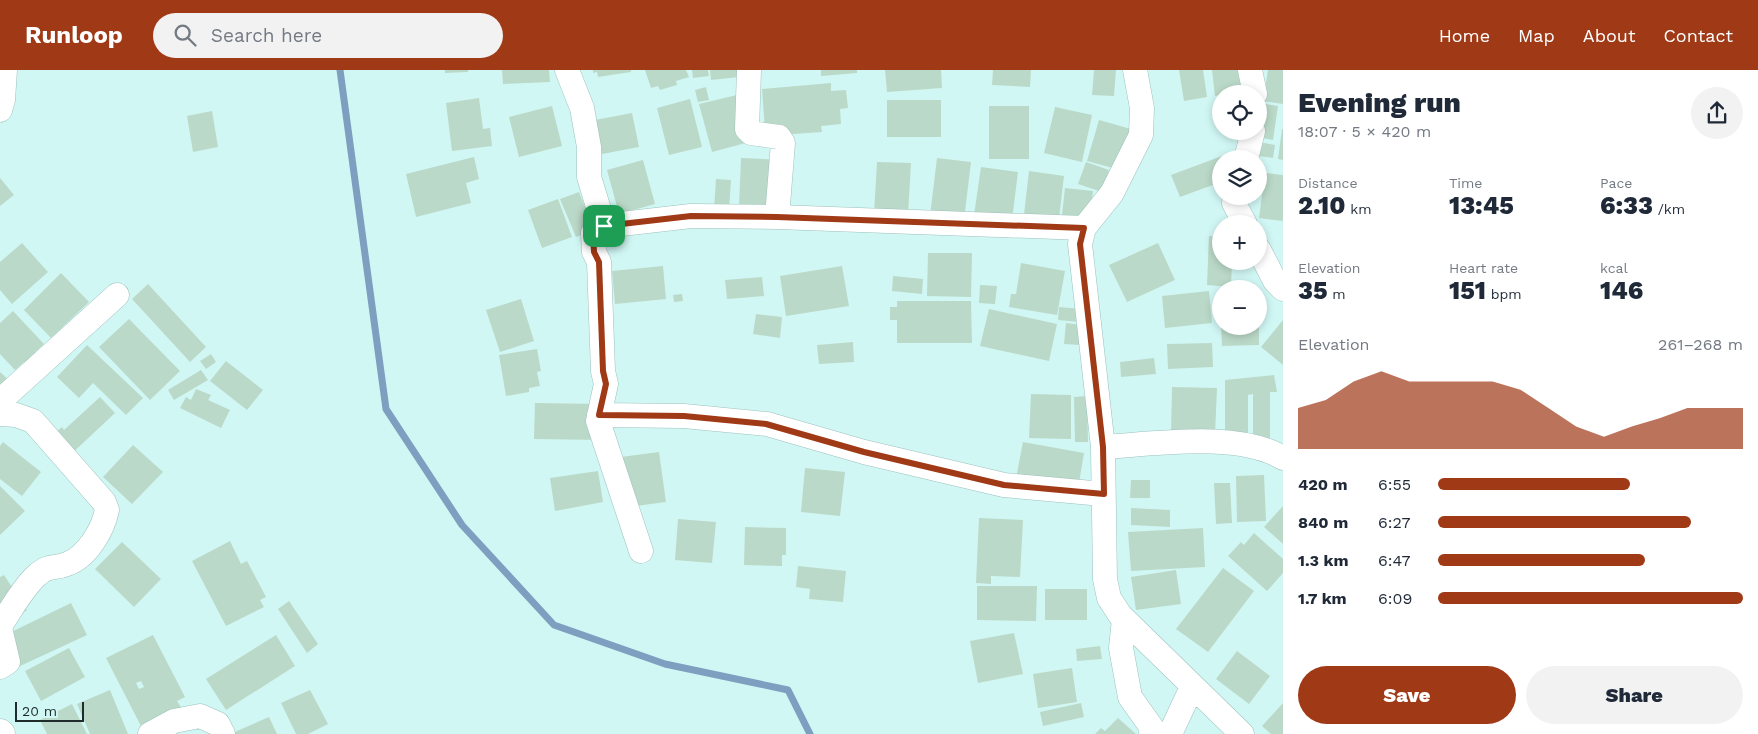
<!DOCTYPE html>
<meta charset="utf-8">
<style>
body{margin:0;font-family:"Work Sans",sans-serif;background:#f2f2f3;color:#1f2937;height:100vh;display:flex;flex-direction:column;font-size:19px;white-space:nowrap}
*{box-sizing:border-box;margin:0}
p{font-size:16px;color:#747a83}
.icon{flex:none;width:28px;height:28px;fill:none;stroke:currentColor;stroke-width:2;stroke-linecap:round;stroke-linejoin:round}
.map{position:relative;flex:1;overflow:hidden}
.panel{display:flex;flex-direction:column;background:#fff;width:475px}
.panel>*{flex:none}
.tools{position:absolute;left:1212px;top:15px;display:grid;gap:10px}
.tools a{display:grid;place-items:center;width:55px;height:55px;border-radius:50%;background:#fff;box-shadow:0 2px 8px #0003;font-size:25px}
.scale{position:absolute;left:15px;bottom:12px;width:69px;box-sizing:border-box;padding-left:5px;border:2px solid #1e2d2c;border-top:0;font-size:14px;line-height:18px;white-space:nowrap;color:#1e2d2c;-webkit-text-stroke:4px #d1f7f4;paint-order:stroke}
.pin{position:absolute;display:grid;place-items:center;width:42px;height:42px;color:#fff;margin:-21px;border-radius:10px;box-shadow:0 2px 8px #0006}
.round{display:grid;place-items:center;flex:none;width:52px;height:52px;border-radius:26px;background:#f2f2f3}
.overview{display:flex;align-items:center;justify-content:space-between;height:85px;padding:0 15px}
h1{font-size:28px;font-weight:800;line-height:38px}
.stats{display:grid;grid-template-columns:repeat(3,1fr);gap:8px;height:85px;padding:5px 15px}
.stats div{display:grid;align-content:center}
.stats b{font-size:25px;font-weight:800}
.stats small{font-size:14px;font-weight:400}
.stats p{font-size:14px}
.chart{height:140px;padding:10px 15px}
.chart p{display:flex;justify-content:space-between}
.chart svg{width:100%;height:90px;margin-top:5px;fill:#a03916;opacity:.7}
.cta{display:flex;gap:10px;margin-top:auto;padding:10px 15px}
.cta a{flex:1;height:58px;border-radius:30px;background:#a03916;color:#fff;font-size:20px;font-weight:800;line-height:58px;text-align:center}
.cta a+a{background:#f2f2f3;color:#1f2937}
ul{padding:0 15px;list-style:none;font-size:16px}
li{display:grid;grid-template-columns:80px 60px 1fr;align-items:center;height:38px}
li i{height:12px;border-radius:6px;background:#a03916}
header{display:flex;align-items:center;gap:30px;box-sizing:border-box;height:70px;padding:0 25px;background:#a03916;color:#fff}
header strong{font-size:24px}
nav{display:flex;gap:28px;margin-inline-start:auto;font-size:18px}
.search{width:350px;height:45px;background:#f2f2f3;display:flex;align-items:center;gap:12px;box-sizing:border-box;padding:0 18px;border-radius:28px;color:#747a83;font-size:19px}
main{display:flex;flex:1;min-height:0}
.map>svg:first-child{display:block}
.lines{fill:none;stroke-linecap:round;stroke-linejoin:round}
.stream{stroke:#7e9fbf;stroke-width:7}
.building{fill:#bbd9c8;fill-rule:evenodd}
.street-casing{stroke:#9cc1be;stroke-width:25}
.secondary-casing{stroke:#9cc1be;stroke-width:29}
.street{stroke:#fff;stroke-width:24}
.secondary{stroke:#fff;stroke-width:28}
.route-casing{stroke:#fff;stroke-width:10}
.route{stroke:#a03916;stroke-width:6}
</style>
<header>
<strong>Runloop</strong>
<div class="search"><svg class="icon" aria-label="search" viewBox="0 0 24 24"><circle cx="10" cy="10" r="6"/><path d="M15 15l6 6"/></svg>Search here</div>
<nav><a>Home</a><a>Map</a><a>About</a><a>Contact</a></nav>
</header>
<main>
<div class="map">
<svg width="1283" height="664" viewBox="0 0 1283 664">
<rect width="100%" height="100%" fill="#d1f7f4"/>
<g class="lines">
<path class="stream" d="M340,0L386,339L462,455L554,555L665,594L788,620L810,664"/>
</g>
<path class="building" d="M445,0H468V2L445,3Z
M502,0H549L550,12L503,14Z
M593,0H631V2L598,7L597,2L593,3Z
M645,0H686L689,7L676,11L677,15L660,20L658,16L651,18Z
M692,0H708L709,6L693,8Z
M710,0H738L739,7L711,10Z
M821,0H857V3L821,6Z
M885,0H941L942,18L887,22Z
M993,0H1031L1030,17L992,15Z
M1094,0H1116L1114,26L1092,25Z
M1179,0H1203L1207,27L1184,31Z
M1212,0H1247L1249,22L1215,26Z
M1268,0H1283V34L1263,31Z
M831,13V21L846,20L848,38L840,39L841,54L821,56L822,62L780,65L765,60L762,19Z
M706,17L709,30L698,32L695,20Z
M741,24L753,71L712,82L699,34Z
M479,28L483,59L490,58L492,76L452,81L446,33Z
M690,29L702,77L669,85L657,38Z
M887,30H941V67H887Z
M1259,33L1278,36L1273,70L1248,66L1259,61Z
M552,36L562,76L519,87L509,47Z
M989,36H1029V89H989Z
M1055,37L1092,45L1082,92L1044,83Z
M212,41L218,77L193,82L187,46Z
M632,43L639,77L602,84L595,50Z
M1099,50L1131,59L1120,100L1087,91Z
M1282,59H1283V90L1278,89Z
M1260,72L1275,75L1273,88L1259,86Z
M1230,83L1232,89H1221V112L1180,127L1171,105Z
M474,87L479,109L466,113L471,133L416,147L406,104Z
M741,88L783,90L781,139L739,137Z
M937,88L971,92L964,150L930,146Z
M643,90L655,134L619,144L607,100Z
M877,92L911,93L908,145L874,144Z
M1086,92L1109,100L1102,122L1078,114Z
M981,97L1018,102L1012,150L974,145Z
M1029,101L1064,106L1058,157L1023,153Z
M1265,103L1283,105V151L1259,148Z
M0,108L14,125L0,136Z
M716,109L731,110L729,140L714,139Z
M1065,118L1093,121L1089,157L1061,154Z
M579,122L594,160L576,167L560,129Z
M558,129L572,167L542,178L528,140Z
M1209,166L1221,167V191H1232L1231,217L1207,215Z
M22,173L48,202L12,234L0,220V192Z
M1158,173L1175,210L1127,232L1109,195Z
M928,183H972L971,227L927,226Z
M1021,193L1065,201L1057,245L1009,237L1011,224H1016Z
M663,196L666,229L615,234L612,201Z
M842,196L849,236L786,246L780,206Z
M61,203L89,232L51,268L24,240Z
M893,206L923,209L922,224L892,221Z
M762,207L764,226L727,229L725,210Z
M148,214L206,277L190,292L132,229Z
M980,215L997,216L995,234L979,233Z
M1209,221L1212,253L1165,258L1162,226Z
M682,224L683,231L674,232L673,225Z
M521,229L534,271L500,282L486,240Z
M897,231H971L972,273H897V250H890V237H897Z
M1059,237L1081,239L1080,252L1058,250Z
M989,239L1057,254L1049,291L980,276Z
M13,241L44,274L35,282L38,285L26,295L24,292L15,300L0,284V253Z
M756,244L782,247L780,268L753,264Z
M129,249L180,301L150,330L99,277Z
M1283,250V295L1261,277Z
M1066,253L1081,255L1080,275L1064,274Z
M1221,256H1259V275L1222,276Z
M853,272L854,292L819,294L817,275Z
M1212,273L1213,297L1168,299L1167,274Z
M87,275L143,328L126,345L93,313L79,328L57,307Z
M537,279L541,301L537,302L540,316L529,318V322L506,326L499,285Z
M211,284L216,292L206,299L200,291Z
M1154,288L1156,304L1121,307L1120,292Z
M226,291L263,320L247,340L210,311Z
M201,300L208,310L174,330L168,320Z
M0,302L11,312L0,323Z
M1274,305L1277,322H1270V369H1253V324L1248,325V364H1225V310Z
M1172,317L1217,318L1215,365L1171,364Z
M196,319L211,325L208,330L230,340L221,358L180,338L186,327L191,330Z
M1031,324L1071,325V369L1029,368Z
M1087,326L1088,372H1075L1074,327Z
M100,327L115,343L67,388L49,368L62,357L64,360Z
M535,333L602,334V370L534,369Z
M3,372L41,402L22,426L0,409V376Z
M1023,372L1084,383L1078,419L1016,408Z
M133,375L163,402L132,434L103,407Z
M659,382L666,432L628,437L621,387Z
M805,398L845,402L840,446L801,442Z
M598,401L603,432L555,441L550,408Z
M1264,405L1266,451L1237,452L1236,406Z
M1131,410H1150V428H1130Z
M1214,413H1230L1232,453L1216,454Z
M0,416L25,441L0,465Z
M1283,436V474L1264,457Z
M1131,438L1170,440V457L1131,455Z
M979,448L1023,450L1020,507L991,506V514L976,513Z
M678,449L716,452L712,493L675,490Z
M745,457L786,458V485H782V496L744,495Z
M1203,458L1205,497L1131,501L1128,462Z
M1254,463L1283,489V503L1267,521L1228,486L1241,472L1244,475Z
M230,471L241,494L247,491L266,527L260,530L264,537L226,556L192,491Z
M122,472L161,509L134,537L95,499Z
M798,496L846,501L843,532L809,529L810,519L796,517Z
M1223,498L1254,521L1208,582L1176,559Z
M1176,500L1181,534L1136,540L1131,507Z
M4,505L27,540L0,558V507Z
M977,516H1037L1036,551L977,550Z
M1045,519H1087V550H1045Z
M289,531L318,574L307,583L278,539Z
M71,533L87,565L18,597L3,566Z
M1014,563L1023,604L978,613L970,571Z
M153,565L185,627L177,631L181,637L144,662L106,588ZM141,611L144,617L139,619L136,613Z
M276,565L295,596L226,640L206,609Z
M1100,576L1102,589L1077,591L1076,579Z
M69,578L85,607L41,631L25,601Z
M1237,581L1270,606L1249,634L1216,609Z
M1072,598L1077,632L1038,638L1033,604Z
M110,620L128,664H90L77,634Z
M310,620L328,654L308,664H296L281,633Z
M1081,633L1084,647L1043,656L1040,642Z
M1283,633V664H1271L1262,656Z
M72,634L87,664H47L40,650Z
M269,647L277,664H230Z
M1118,648L1136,664H1095L1101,658L1105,661Z"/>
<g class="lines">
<defs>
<path id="street" d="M567,0L582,38L589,77V107L604,156
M749,0L747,59L751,63L779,67L783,73L777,147
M1135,0L1142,38L1141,65L1112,123L1084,158L1080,174L1103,377L1105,509L1109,528L1120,545L1242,664
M1250,0L1255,24
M0,40L3,30L5,0
M1246,89L1253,61
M1235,126L1234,133L1245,154
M1259,180L1275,211L1283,219
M0,331L117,225
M0,344L16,345L33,351L104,432L107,440C103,460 87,487 67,494C53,500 51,493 36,506C22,519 11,540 0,556
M599,345L684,346L767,354L864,382L1004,415L1103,424
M1103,377C1154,374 1239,361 1283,388
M641,481L598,351L606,314L603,301L599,192L594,182L593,163L604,156L691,146L777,147L1084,158
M1124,549L1121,578L1130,627L1152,658L1151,664
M0,558L8,592L0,597
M150,664L174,651L200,646L218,654L223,664
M1170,664L1192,617"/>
<path id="secondary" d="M0,663L1,664"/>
</defs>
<use href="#street" class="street-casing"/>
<use href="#secondary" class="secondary-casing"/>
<use href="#street" class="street"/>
<use href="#secondary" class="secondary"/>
</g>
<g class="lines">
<defs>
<path id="route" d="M691,146L777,147L1084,158L1080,174L1103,377L1104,424L1004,415L864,382L766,354L684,346L599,345L606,314L603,301L599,192L594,182L593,163L604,156Z"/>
</defs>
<use href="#route" class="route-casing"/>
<use href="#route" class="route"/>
</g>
</svg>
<div class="tools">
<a><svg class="icon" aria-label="locate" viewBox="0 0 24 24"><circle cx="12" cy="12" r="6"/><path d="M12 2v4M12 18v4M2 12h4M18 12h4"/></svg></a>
<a><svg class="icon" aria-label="layers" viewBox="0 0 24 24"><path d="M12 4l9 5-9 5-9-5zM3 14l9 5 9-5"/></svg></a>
<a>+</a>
<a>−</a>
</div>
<div class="scale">20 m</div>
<div class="pin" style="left:604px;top:156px;background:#1e9e55"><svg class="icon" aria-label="arrive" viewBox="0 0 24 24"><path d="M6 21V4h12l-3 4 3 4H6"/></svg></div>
</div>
<section class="panel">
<div class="overview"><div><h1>Evening run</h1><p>18:07 · 5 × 420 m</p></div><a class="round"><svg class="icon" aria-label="share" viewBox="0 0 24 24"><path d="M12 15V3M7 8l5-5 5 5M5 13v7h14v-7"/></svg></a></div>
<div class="stats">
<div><p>Distance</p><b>2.10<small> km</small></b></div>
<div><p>Time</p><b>13:45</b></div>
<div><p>Pace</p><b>6:33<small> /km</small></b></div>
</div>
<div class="stats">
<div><p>Elevation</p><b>35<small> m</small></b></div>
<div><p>Heart rate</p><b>151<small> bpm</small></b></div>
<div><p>kcal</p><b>146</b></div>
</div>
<div class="chart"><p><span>Elevation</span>261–268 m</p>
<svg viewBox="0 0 160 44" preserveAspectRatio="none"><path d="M0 44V24L10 20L20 11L30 6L40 11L50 11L60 11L70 11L80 15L90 24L100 33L110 38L120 33L130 29L140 24L150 24L160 24V44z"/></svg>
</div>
<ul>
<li><b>420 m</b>6:55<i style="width:63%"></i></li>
<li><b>840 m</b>6:27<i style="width:83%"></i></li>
<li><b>1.3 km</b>6:47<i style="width:68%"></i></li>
<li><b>1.7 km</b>6:09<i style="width:100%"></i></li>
</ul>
<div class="cta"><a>Save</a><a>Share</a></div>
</section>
</main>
